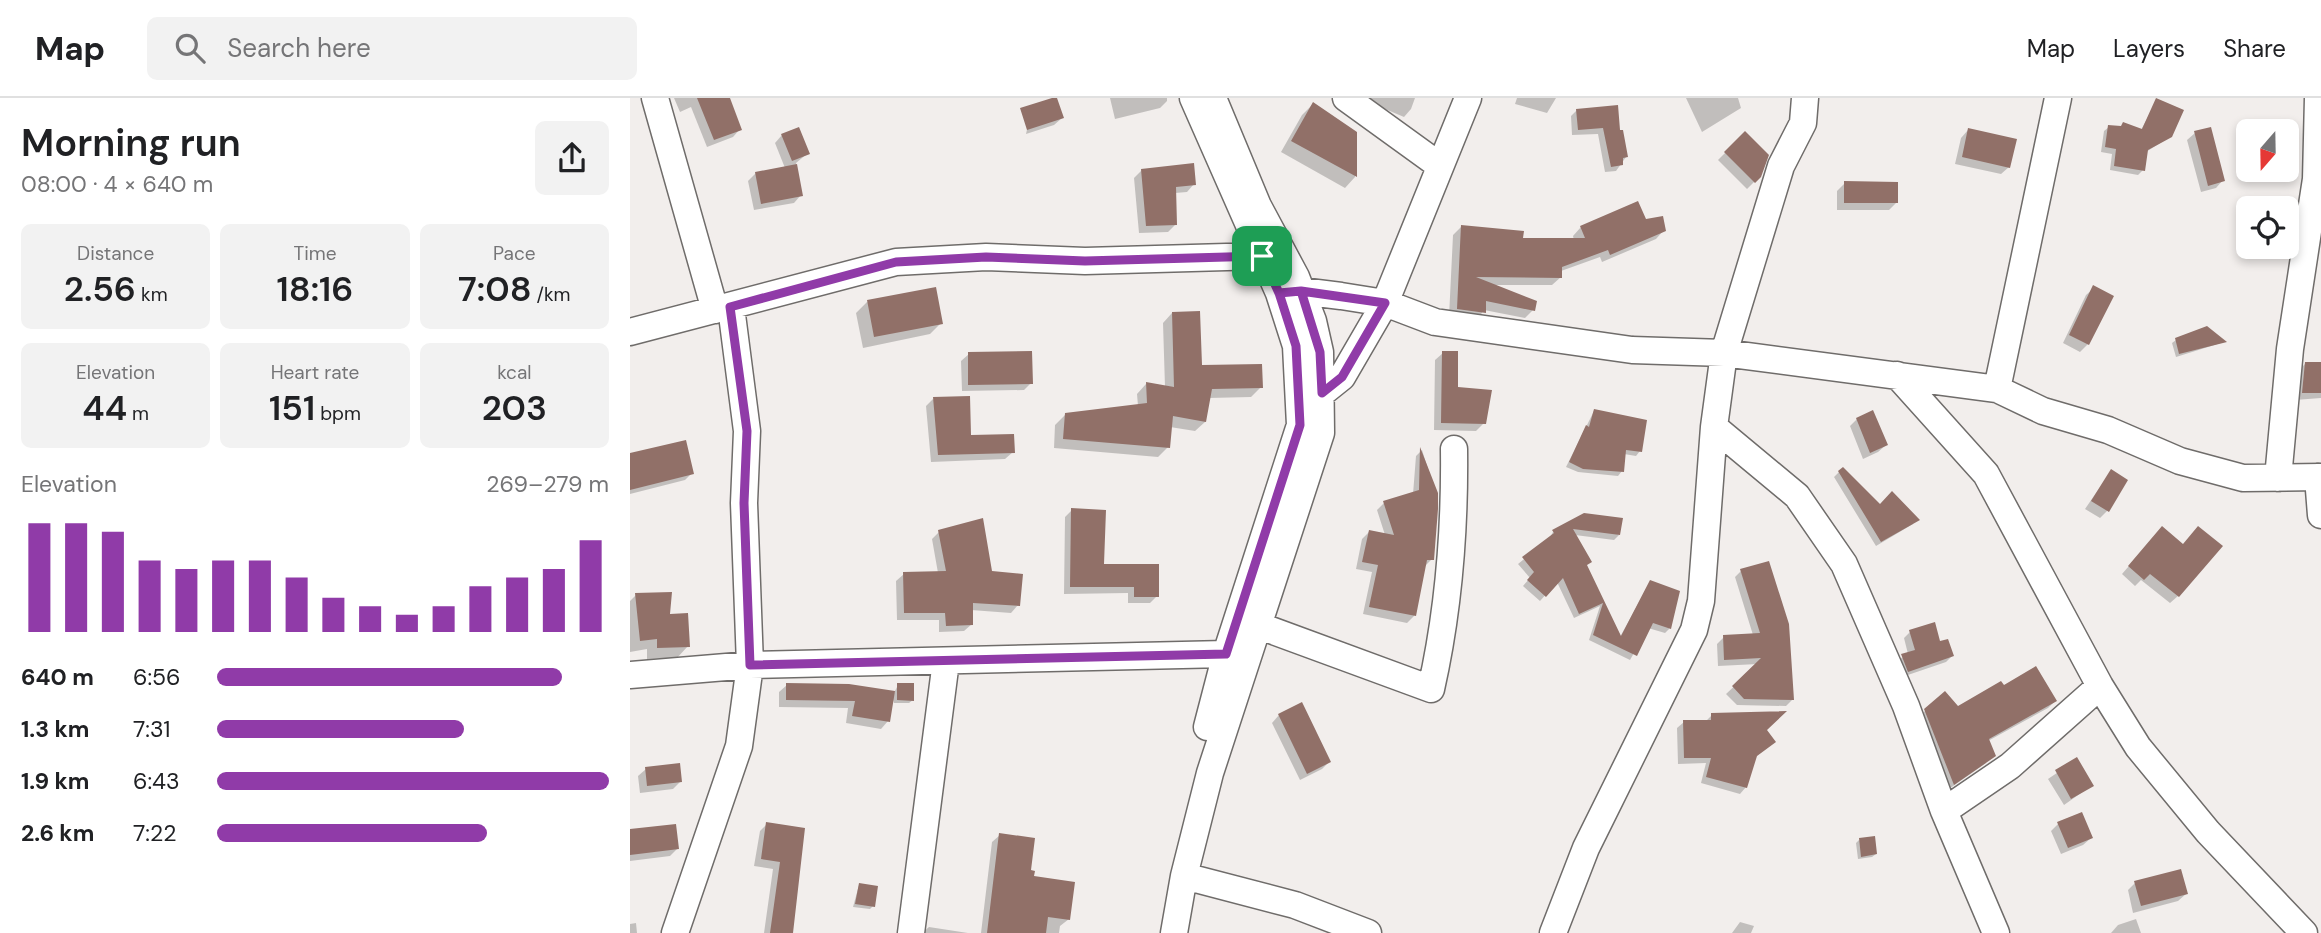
<!DOCTYPE html>
<meta charset="utf-8">
<style>
body{margin:0;font-family:"DM Sans",sans-serif;background:#f2f2f2;color:#202124;height:100vh;display:flex;flex-direction:column;font-size:26px;white-space:nowrap}
*{box-sizing:border-box;margin:0}
p{font-size:23px;color:#757577}
.icon{flex:none;width:38px;height:38px;fill:none;stroke:currentColor;stroke-width:2;stroke-linecap:round;stroke-linejoin:round}
.map{position:relative;flex:1;overflow:hidden}
.drawer{display:flex;flex-direction:column;background:#fff;width:630px}
.drawer>*{flex:none}
.needle{width:46px;rotate:200deg}
.controls{position:absolute;left:1606px;top:21px;display:grid;gap:14px}
.controls a{display:grid;place-items:center;width:63px;height:63px;border-radius:10px;background:#fff;box-shadow:0 4px 10px #0003;font-size:35px}
.pin{position:absolute;display:grid;place-items:center;width:60px;height:60px;color:#fff;margin:-30px;border-radius:14px;box-shadow:0 4px 10px #0006}
.round{display:grid;place-items:center;flex:none;width:74px;height:74px;border-radius:10px;background:#f2f2f2}
.headline{display:flex;align-items:center;justify-content:space-between;height:119px;padding:0 21px}
h1{font-size:38px;font-weight:600;line-height:52px}
.figures{display:grid;grid-template-columns:repeat(3,1fr);gap:10px;height:119px;padding:7px 21px}
.figures div{display:grid;align-content:center;border-radius:10px;background:#f2f2f2;text-align:center}
.figures b{font-size:35px;font-weight:600}
.figures small{font-size:19px;font-weight:400}
.figures p{font-size:19px}
.chart{height:196px;padding:14px 21px}
.chart p{display:flex;justify-content:space-between}
.chart svg{width:100%;height:126px;margin-top:7px;stroke:#903ba8;stroke-width:6}
ul{padding:0 21px;list-style:none;font-size:23px}
li{display:grid;grid-template-columns:112px 84px 1fr;align-items:center;height:52px}
li i{height:18px;border-radius:9px;background:#903ba8}
header{display:flex;align-items:center;gap:42px;box-sizing:border-box;height:98px;padding:0 35px;background:#fff;border-bottom:2px solid #e0e0e0}
header strong{font-size:33px}
nav{display:flex;gap:38px;margin-inline-start:auto;font-size:24px}
.search{width:490px;height:63px;background:#f2f2f2;display:flex;align-items:center;gap:18px;box-sizing:border-box;padding:0 24px;border-radius:10px;color:#757577;font-size:26px}
main{display:flex;flex:1;min-height:0}
.map>svg:first-child{display:block}
.shadow{fill:#0003}
.building{fill:#917068}
.lines{fill:none;stroke-linecap:round;stroke-linejoin:round}
.street-casing{stroke:#6f6c6a;stroke-width:29}
.street{stroke:#fff;stroke-width:26}
.route-casing{stroke:#fff;stroke-width:14}
.route{stroke:#903ba8;stroke-width:9}
</style>
<header>
<strong>Map</strong>
<div class="search"><svg class="icon" aria-label="search" viewBox="0 0 24 24"><circle cx="10" cy="10" r="6"/><path d="M15 15l6 6"/></svg>Search here</div>
<nav><a>Map</a><a>Layers</a><a>Share</a></nav>
</header>
<main>
<section class="drawer">
<div class="headline"><div><h1>Morning run</h1><p>08:00 · 4 × 640 m</p></div><a class="round"><svg class="icon" aria-label="share" viewBox="0 0 24 24"><path d="M12 15V3M7 8l5-5 5 5M5 13v7h14v-7"/></svg></a></div>
<div class="figures">
<div><p>Distance</p><b>2.56<small> km</small></b></div>
<div><p>Time</p><b>18:16</b></div>
<div><p>Pace</p><b>7:08<small> /km</small></b></div>
</div>
<div class="figures">
<div><p>Elevation</p><b>44<small> m</small></b></div>
<div><p>Heart rate</p><b>151<small> bpm</small></b></div>
<div><p>kcal</p><b>203</b></div>
</div>
<div class="chart"><p><span>Elevation</span>269–279 m</p>
<svg viewBox="0 0 160 44" preserveAspectRatio="none"><path d="M5 44V6M15 44V6M25 44V9M35 44V19M45 44V22M55 44V19M65 44V19M75 44V25M85 44V32M95 44V35M105 44V38M115 44V35M125 44V28M135 44V25M145 44V22M155 44V12"/></svg>
</div>
<ul>
<li><b>640 m</b>6:56<i style="width:88%"></i></li>
<li><b>1.3 km</b>7:31<i style="width:63%"></i></li>
<li><b>1.9 km</b>6:43<i style="width:100%"></i></li>
<li><b>2.6 km</b>7:22<i style="width:69%"></i></li>
</ul>
</section>
<div class="map">
<svg width="1691" height="835" viewBox="0 0 1691 835">
<rect width="100%" height="100%" fill="#f2eeec"/>
<path class="shadow" d="M44,0H98L110,31L103,39L77,49L61,9L50,14Z
M480,0H537V3L530,10L485,21Z
M729,0H785L781,11L774,19Z
M887,0H926L917,15L885,6Z
M1056,0H1108L1111,10L1072,34Z
M1527,2L1541,38L1516,54L1513,72L1508,77L1480,72L1482,56L1471,54L1474,33L1479,29L1511,32Z
M683,6L725,35V79L715,90L651,54L672,17Z
M947,12L989,34L996,59L986,73L975,74L968,36L942,37L941,18Z
M401,14L432,20L424,27L396,36Z
M1338,32L1379,69L1371,76L1325,66L1331,40Z
M1115,35L1130,78L1117,91L1088,62Z
M1565,35L1593,82L1586,90L1571,94L1557,42Z
M152,37L178,55L166,65L171,97L164,105L124,112L118,83L126,75L155,70L145,45Z
M512,72L564,86L557,94L545,95V127L538,134L509,135L504,80Z
M1215,85L1266,105L1259,112H1207V93Z
M1015,123L1034,132L1026,141L972,164L970,159L931,173V179L922,187H861L903,212L895,220L854,212L846,223L819,219L823,137L832,128L891,142H944L943,138L951,129Z
M1464,190L1458,246L1450,254L1433,245L1456,197Z
M237,204L311,225L300,236L233,250L226,215Z
M542,215L570,269L631,289L621,299L579,300L575,324L565,333L540,329L538,349L528,359L424,350L425,327L435,317L508,308L507,296L516,286L535,289L533,225Z
M1546,242L1594,244L1546,259L1542,245Z
M813,255L826,291L854,325L846,333L804,332L805,262Z
M339,256L401,285L394,292L332,293L331,263Z
M1691,265V300L1665,302L1668,273L1675,266Z
M303,301L339,339L383,354L375,361L301,364L296,308Z
M964,313L1010,353L1006,358L994,356L992,373L988,378L948,374L936,369Z
M1227,321L1256,347L1248,354L1233,361L1220,328Z
M792,352L806,396L802,461L794,469L784,518L777,525L733,516L742,474L726,471L732,441L739,434L755,437L747,412L754,405L783,396L786,358Z
M0,357L62,375L55,382L0,396Z
M1481,373L1477,413L1470,420L1455,411Z
M1209,374L1250,408L1283,426L1246,448L1204,379Z
M442,412L472,468L527,498L520,505H498V495L434,496L435,419Z
M954,416L989,437L984,442L945,437L955,468L990,539L1020,484L1040,530L1035,535L1018,530L1000,562L959,542L970,508L944,520L927,484L910,503L893,488L900,480L888,466L919,441L923,434Z
M309,434L361,475L388,507L381,515L341,512L342,526L334,533L309,534V522H267L266,483L274,476L308,475L302,441Z
M1525,438L1553,448L1548,498L1540,505L1511,482L1505,488L1492,476Z
M1111,473L1163,601L1156,608L1107,607L1096,596L1128,566L1088,568L1087,546L1094,539L1123,537L1105,479Z
M6,497L38,518L58,548L47,560L17,561V551L0,554V503Z
M1280,534L1309,545L1322,558L1316,564L1272,579L1265,564L1278,556L1274,540Z
M157,587L264,595L268,587L283,602L279,605H264L262,598L258,623L251,631L216,625L218,610L149,609V594Z
M1373,590L1425,603L1418,610L1358,643L1356,665L1316,693L1288,620L1295,613L1328,611Z
M649,617L699,664L692,671L670,682L642,625Z
M1082,617L1135,632L1116,689L1110,696L1071,685L1076,665L1048,666L1047,630L1054,624H1075Z
M1446,662L1461,688L1434,707L1418,681Z
M16,671L51,683L43,691L10,695L8,678Z
M137,726L173,731L161,835H134L143,771L124,768L130,733Z
M1428,726L1461,740L1453,747L1431,756L1421,733Z
M0,737L48,750L40,758L0,763Z
M370,737L439,821L430,828L429,835H351L362,744Z
M1229,742L1246,756L1242,759L1228,761L1226,745Z
M1505,785L1556,796L1548,803L1503,815L1498,792Z
M229,787L243,808L240,811L223,809Z
M1506,821L1511,835H1481L1488,827Z
M1110,824L1124,828L1121,835H1102Z
M6,825L7,835H0V826Z
M299,829L338,835H292Z"/>
<path class="building" d="M67,0H100L112,32L84,42Z
M422,0H427L434,20L397,32L390,10Z
M1526,0L1554,12L1542,39L1518,52L1515,73L1484,68L1486,51L1475,49L1478,27L1491,28L1493,24L1512,31Z
M683,4L727,34V79L661,43Z
M988,7L990,32H993L998,59L993,60V67L981,69L973,30L948,32L946,11Z
M169,29L180,56L162,63L151,36Z
M1581,29L1595,83L1578,88L1564,33Z
M1338,30L1387,41L1380,70L1332,59Z
M1115,33L1139,57L1131,79L1125,85L1094,54Z
M564,65L566,87L546,89L547,127L516,128L511,71Z
M167,66L173,98L131,106L125,74Z
M1214,83L1268,84V105H1214Z
M1008,103L1016,121L1033,118L1036,133L980,157L978,152L932,169V180L846,179L907,203L905,213L856,203V215L827,211L831,127L894,133L893,140H955L950,128Z
M1463,187L1484,198L1459,247L1439,237Z
M306,189L313,226L244,239L237,202Z
M570,213L572,267L632,266L633,290L582,291L576,324L543,318L540,350L433,341L435,315L517,305L516,284L544,289L542,214Z
M1577,228L1597,244L1549,256L1545,240Z
M402,253L403,286L338,287V254Z
M812,253H828V289L862,292L856,326L811,325Z
M1675,264H1691V295H1672Z
M340,298L341,337L384,336L385,355L308,357L303,299Z
M964,311L1017,322L1012,354L996,352L994,374L953,371L939,364L956,327L959,329Z
M1243,312L1258,347L1240,355L1226,320Z
M56,342L64,376L0,392V355Z
M790,349L808,395V411L804,462H797L786,518L739,509L748,467L732,464L739,432L764,437L753,403L789,392Z
M1213,369L1250,406L1262,393L1290,422L1251,444L1208,373Z
M1481,371L1498,382L1479,414L1461,403Z
M441,410L476,412L474,466H529V499H504V489H440Z
M954,415L993,420L990,437L943,431L962,464L957,467L991,538L1020,482L1050,493L1041,531L1023,525L1007,558L963,537L973,505L949,516L933,480L916,499L897,482L904,474L892,459L924,435L922,432Z
M353,420L362,473L393,476L390,508L343,505V527L316,528L315,515H274L273,474L316,473L308,432Z
M1532,428L1553,446L1568,428L1593,448L1549,499L1520,476L1514,482L1498,468Z
M1139,463L1159,526L1164,602L1114,601L1102,588L1131,560L1094,562L1093,537L1130,535L1110,471Z
M42,494L40,516L58,515L60,549L27,550V541L10,543L5,495Z
M1305,524L1310,543L1318,541L1324,558L1278,574L1271,556L1285,552L1279,532Z
M1406,568L1427,603L1359,641L1366,658L1324,687L1294,611L1315,593L1328,608L1371,583L1374,587Z
M156,585L219,586L265,593L260,624L222,618L225,603L156,602Z
M267,585H284V603L267,602Z
M672,604L701,664L677,676L648,616Z
M1157,613L1137,632L1146,644L1127,658L1117,690L1076,679L1081,660H1054L1053,622H1081V615Z
M1447,659L1464,688L1441,701L1425,672Z
M50,665L52,684L17,688L15,669Z
M1452,714L1463,740L1438,750L1427,724Z
M136,724L175,730L163,835H140L150,764L131,761Z
M46,726L49,751L0,757V731Z
M369,735L405,740L401,772L405,773L404,778L445,784L440,822L418,819L416,835H357Z
M1245,738L1247,756L1231,759L1229,740Z
M1551,771L1558,796L1511,808L1504,783Z
M229,785L248,788L245,809L225,806Z"/>
<g class="lines">
<defs>
<path id="street" d="M25,0L85,212
M563,0L649,195L666,248L670,327L596,556L577,629
M716,0L810,68
M649,195L671,193L711,198L755,205L805,224L1002,252L1094,255L1367,291L1413,313L1478,332L1550,363L1613,380L1691,379
M0,234L266,164L356,159L455,163L632,158
M1267,277L1356,376L1470,588L1508,649L1578,734L1674,835
M1367,291L1428,0
M692,295L712,279L755,205L838,0
M1084,329L1167,398L1214,466L1276,608L1314,713L1366,835
M1688,379L1691,417
M1648,380L1660,251L1686,81L1688,0
M627,527L801,591C819,511 825,432 824,351
M0,577L120,567L596,556
M1314,713L1380,668L1470,588
M554,778L665,807L738,835
M45,835L109,648L120,567L114,405L117,333L101,209
M281,835L316,563
M544,835L554,778L580,675L691,335L690,254L683,223L666,179L628,108L583,0
M923,835L956,750L1064,532L1071,503L1084,329L1094,255L1151,68L1173,25L1175,0"/>
</defs>
<use href="#street" class="street-casing"/>
<use href="#street" class="street"/>
</g>
<g class="lines">
<defs>
<path id="route" d="M632,158L455,163L356,159L266,164L100,209L117,333L114,405L120,567L596,556L670,327L666,248L649,195L671,193L690,254L692,295L712,279L755,205L671,193L649,195L632,158"/>
</defs>
<use href="#route" class="route-casing"/>
<use href="#route" class="route"/>
</g>
</svg>
<div class="controls">
<a><svg class="needle" viewBox="-14 -14 28 28"><path d="M0-13l5 13h-10z" fill="#e53935"/><path d="M0 13l5-13h-10z" fill="#757577"/></svg></a>
<a><svg class="icon" aria-label="locate" viewBox="0 0 24 24"><circle cx="12" cy="12" r="6"/><path d="M12 2v4M12 18v4M2 12h4M18 12h4"/></svg></a>
</div>
<div class="pin" style="left:632px;top:158px;background:#1e9e55"><svg class="icon" aria-label="arrive" viewBox="0 0 24 24"><path d="M6 21V4h12l-3 4 3 4H6"/></svg></div>
</div>
</main>
